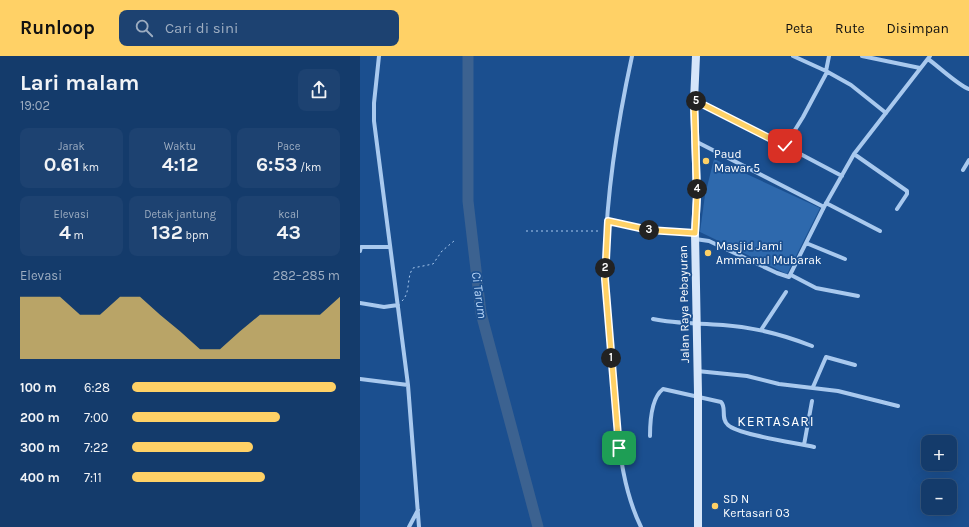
<!DOCTYPE html>
<html lang="id">
<meta charset="utf-8">
<style>
body{margin:0;font-family:Karla,sans-serif;background:#1d4271;color:#f1f3f6;height:100vh;display:flex;flex-direction:column;font-size:15px;white-space:nowrap}
*{box-sizing:border-box;margin:0}
p{font-size:13px;color:#9dadc1}
.icon{flex:none;width:22px;height:22px;fill:none;stroke:currentColor;stroke-width:2;stroke-linecap:round;stroke-linejoin:round}
.map{position:relative;flex:1;overflow:hidden}
.panel{display:flex;flex-direction:column;background:#143b6b;width:360px}
.panel>*{flex:none}
.buttons{position:absolute;left:561px;top:379px;display:grid;gap:8px}
.buttons a{display:grid;place-items:center;width:36px;height:36px;border-radius:8px;background:#143b6b;box-shadow:0 4px 16px #0002,0 0 0 1px #33557e;font-size:20px}
.pin{position:absolute;display:grid;place-items:center;width:34px;height:34px;color:#fff;margin:-17px;border-radius:8px;box-shadow:0 2px 6px #0006}
.km{position:absolute;width:20px;height:20px;margin:-10px;border-radius:50%;background:#222;color:#fff;font-size:11px;line-height:20px;text-align:center}
.round{display:grid;place-items:center;flex:none;width:42px;height:42px;border-radius:8px;background:#1d4271}
.overview{display:flex;align-items:center;justify-content:space-between;height:68px;padding:0 20px}
h1{font-size:22px;font-weight:700;line-height:30px}
.figures{display:grid;grid-template-columns:repeat(3,1fr);gap:6px;height:68px;padding:4px 20px}
.figures div{display:grid;align-content:center;border-radius:8px;background:#1d4271;text-align:center}
.figures b{font-size:20px;font-weight:700}
.figures small{font-size:11px;font-weight:400}
.figures p{font-size:11px}
.chart{height:112px;padding:8px 20px}
.chart p{display:flex;justify-content:space-between}
.chart svg{width:100%;height:72px;margin-top:4px;fill:#ffd166;opacity:.7}
ul{padding:0 20px;list-style:none;font-size:13px}
li{display:grid;grid-template-columns:64px 48px 1fr;align-items:center;height:30px}
li i{height:10px;border-radius:5px;background:#ffd166}
header{display:flex;align-items:center;gap:24px;box-sizing:border-box;height:56px;padding:0 20px;background:#ffd166;color:#111}
header strong{font-size:19px}
nav{display:flex;gap:22px;margin-inline-start:auto;font-size:14px}
.search{width:280px;height:36px;background:#1d4271;display:flex;align-items:center;gap:10px;box-sizing:border-box;padding:0 14px;border-radius:8px;color:#9dadc1;font-size:15px}
main{display:flex;flex:1;min-height:0}
.map>svg:first-child{display:block}
.green{fill:#2e69ad}
.lines{fill:none;stroke-linecap:round;stroke-linejoin:round}
.river{stroke:#3c6290;stroke-width:11}
.path{stroke:#a9c9ee;stroke-width:1;stroke-dasharray:2 3;stroke-linecap:butt}
.street{stroke:#a9c9ee;stroke-width:4}
.secondary{stroke:#d6e6fa;stroke-width:8}
.route-casing{stroke:#fff;stroke-width:8}
.route{stroke:#ffd166;stroke-width:5}
.poi-dot{fill:#ffd166;stroke:#1b4f8f;stroke-width:1.5}
.labels{text-anchor:middle;stroke-width:3.5;stroke-linejoin:round;paint-order:stroke}
.poi-label{font-size:12px;fill:#fff;stroke:#1b4f8f;text-anchor:start}
.street-label{font-size:12px;fill:#fff;stroke:#1b4f8f}
.water-label{font-size:13px;font-style:italic;fill:#b5d3f5;stroke:#1b4f8f}
.quarter-label{font-size:14px;letter-spacing:1px;fill:#fff;stroke:#1b4f8f}
</style>
<header>
<strong>Runloop</strong>
<div class="search"><svg class="icon" aria-label="search" viewBox="0 0 24 24"><circle cx="10" cy="10" r="6"/><path d="M15 15l6 6"/></svg>Cari di sini</div>
<nav><a>Peta</a><a>Rute</a><a>Disimpan</a></nav>
</header>
<main>
<section class="panel">
<div class="overview"><div><h1>Lari malam</h1><p>19:02</p></div><a class="round"><svg class="icon" aria-label="share" viewBox="0 0 24 24"><path d="M12 15V3M7 8l5-5 5 5M5 13v7h14v-7"/></svg></a></div>
<div class="figures">
<div><p>Jarak</p><b>0.61<small> km</small></b></div>
<div><p>Waktu</p><b>4:12</b></div>
<div><p>Pace</p><b>6:53<small> /km</small></b></div>
</div>
<div class="figures">
<div><p>Elevasi</p><b>4<small> m</small></b></div>
<div><p>Detak jantung</p><b>132<small> bpm</small></b></div>
<div><p>kcal</p><b>43</b></div>
</div>
<div class="chart"><p><span>Elevasi</span>282–285 m</p>
<svg viewBox="0 0 160 44" preserveAspectRatio="none"><path d="M0 44V6L10 6L20 6L30 17L40 17L50 6L60 6L70 17L80 27L90 38L100 38L110 27L120 17L130 17L140 17L150 17L160 6V44z"/></svg>
</div>
<ul>
<li><b>100 m</b>6:28<i style="width:98%"></i></li>
<li><b>200 m</b>7:00<i style="width:71%"></i></li>
<li><b>300 m</b>7:22<i style="width:58%"></i></li>
<li><b>400 m</b>7:11<i style="width:64%"></i></li>
</ul>
</section>
<div class="map">
<svg width="609" height="471" viewBox="0 0 609 471">
<rect width="100%" height="100%" fill="#1b4f8f"/>
<path class="green" d="M354,103L460,152L427,218L340,176L345,139Z"/>
<g class="lines">
<path class="river" d="M108,0V145L121,257L178,471"/>
<path class="path" d="M166,175H241
M42,245C51,236 46,222 53,212L73,208L82,195L94,185"/>
<path class="street" d="M19,0L14,47V65L48,329L59,471
M272,0C257,69 246,138 245,209C245,253 250,298 254,342C259,386 261,430 281,471
M433,0L466,15L491,29L526,57
M502,0L560,12
M568,3C578,10 599,30 609,33
M466,15L469,0
M334,45L353,52L482,120
M335,85L464,151
M425,90L443,61L467,16
M494,98L547,135V138L537,153
M603,114L609,104
M466,147L520,175
M248,165L289,174L335,177
M335,183L349,185L417,217L429,221L464,151L494,98L570,0
M446,187L485,203
M0,195L1,191H30
M431,219L456,232L498,240
M0,247L24,251L38,249
M293,263C316,268 339,267 363,269C393,271 424,279 452,290
M401,274L426,236
M337,315L387,320L419,328L478,335L538,350
M0,323L48,329
M453,331L466,301L495,309
M290,380C290,366 291,342 303,333L361,346C367,352 360,362 368,369C379,379 437,387 454,391
M444,389L452,345
M49,471L58,454"/>
<path class="secondary" d="M336,0L334,45L337,139L335,177L338,337V471"/>
</g>
<g class="lines">
<defs>
<path id="route" d="M259,392L245,223L248,165L289,174L335,177L337,139L334,44L425,90"/>
</defs>
<use href="#route" class="route-casing"/>
<use href="#route" class="route"/>
</g>
<g class="poi-dot">
<circle cx="346" cy="105" r="4"/>
<circle cx="348" cy="197" r="4"/>
<circle cx="355" cy="450" r="4"/>
</g>
<g class="labels">
<g class="poi-label">
<text x="354" y="102">Paud<tspan x="354" dy="14">Mawar 5</tspan></text>
<text x="356" y="194">Masjid Jami<tspan x="356" dy="14">Ammanul Mubarak</tspan></text>
<text x="363" y="447">SD N<tspan x="363" dy="14">Kertasari 03</tspan></text>
</g>
<g class="street-label">
<text transform="translate(324 248) rotate(-91)" y="4">Jalan Raya Pebayuran</text>
</g>
<g class="water-label">
<text transform="translate(120 239) rotate(82)" y="5">Ci Tarum</text>
</g>
<g class="quarter-label">
<text x="416" y="370">KERTASARI</text>
</g>
</g>
</svg>
<div class="buttons">
<a>+</a>
<a>−</a>
</div>
<div class="pin" style="left:259px;top:392px;background:#1e9e55"><svg class="icon" aria-label="arrive" viewBox="0 0 24 24"><path d="M6 21V4h12l-3 4 3 4H6"/></svg></div>
<div class="pin" style="left:425px;top:90px;background:#d93025"><svg class="icon" aria-label="check" viewBox="0 0 24 24"><path d="M5 12l5 5 9-10"/></svg></div>
<b class="km" style="left:251px;top:302px">1</b>
<b class="km" style="left:245px;top:212px">2</b>
<b class="km" style="left:289px;top:174px">3</b>
<b class="km" style="left:337px;top:133px">4</b>
<b class="km" style="left:336px;top:45px">5</b>
</div>
</main>
